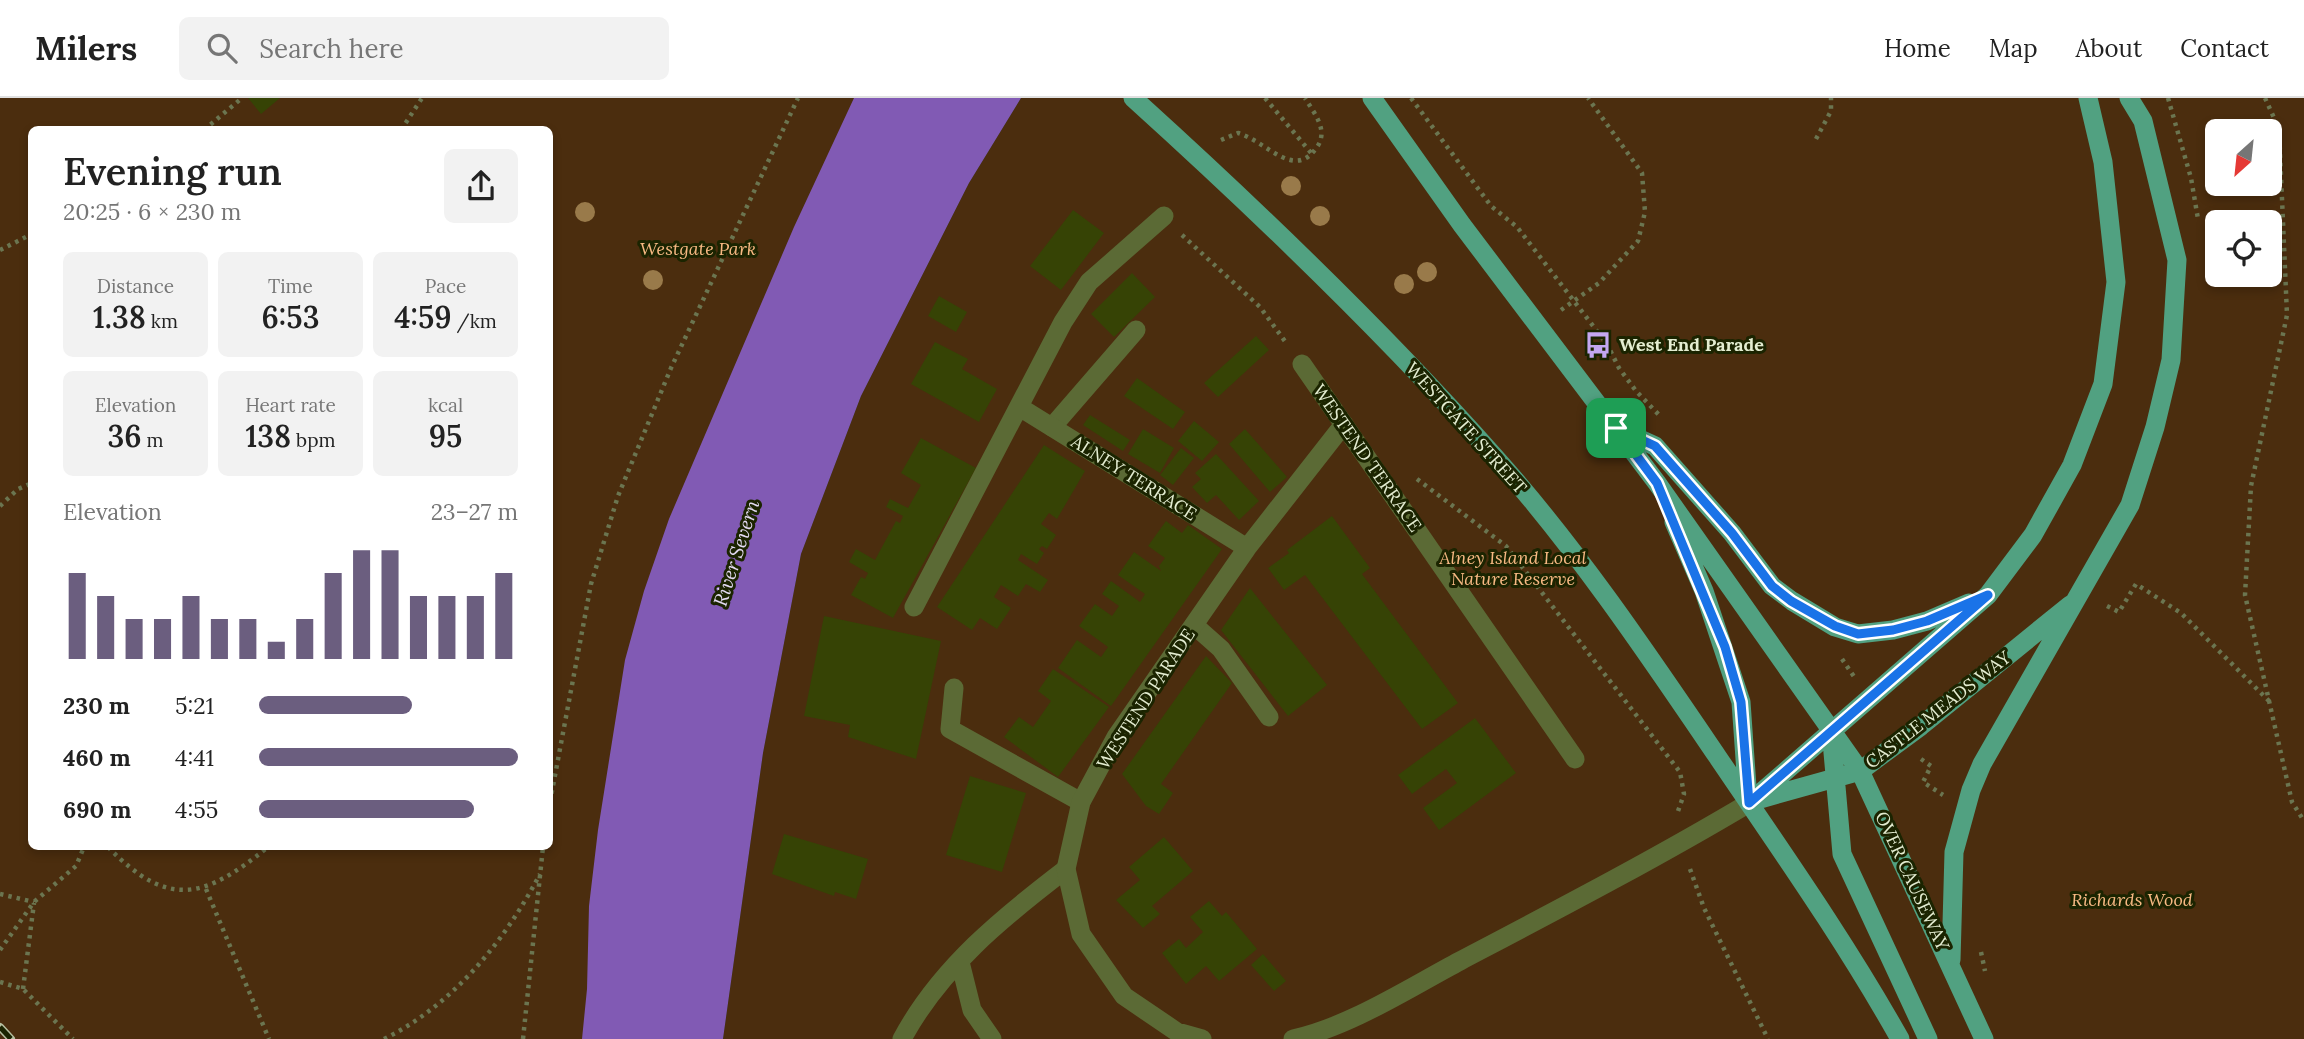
<!DOCTYPE html>
<meta charset="utf-8">
<style>
body{margin:0;font-family:Lora,serif;background:#f2f2f2;color:#222;height:100vh;display:flex;flex-direction:column;font-size:26px;white-space:nowrap}
*{box-sizing:border-box;margin:0}
p{font-size:23px;color:#767676}
.icon{flex:none;width:38px;height:38px;fill:none;stroke:currentColor;stroke-width:2;stroke-linecap:round;stroke-linejoin:round}
.map{position:relative;flex:1;overflow:hidden}
.drawer{position:absolute;left:28px;top:28px;width:525px;height:724px;display:flex;flex-direction:column;background:#fff;border-radius:10px;box-shadow:0 4px 10px #0003}
.drawer>*{flex:none}
.needle{width:46px;rotate:207deg}
.tools{position:absolute;left:2205px;top:21px;display:grid;gap:14px}
.tools a{display:grid;place-items:center;width:77px;height:77px;border-radius:10px;background:#fff;box-shadow:0 4px 10px #0003;font-size:35px}
.pin{position:absolute;display:grid;place-items:center;width:60px;height:60px;color:#fff;margin:-30px;border-radius:14px;box-shadow:0 4px 10px #0006}
.round{display:grid;place-items:center;flex:none;width:74px;height:74px;border-radius:10px;background:#f2f2f2}
.head{display:flex;align-items:center;justify-content:space-between;height:119px;padding:0 35px}
h1{font-size:38px;font-weight:600;line-height:52px}
.metrics{display:grid;grid-template-columns:repeat(3,1fr);gap:10px;height:119px;padding:7px 35px}
.metrics div{display:grid;align-content:center;border-radius:10px;background:#f2f2f2;text-align:center}
.metrics b{font-size:30px;font-weight:600}
.metrics small{font-size:19px;font-weight:400}
.metrics p{font-size:19px}
.chart{height:196px;padding:14px 35px}
.chart p{display:flex;justify-content:space-between}
.chart svg{width:100%;height:126px;margin-top:7px;stroke:#6b5e7f;stroke-width:6}
ul{padding:0 35px;list-style:none;font-size:23px}
li{display:grid;grid-template-columns:112px 84px 1fr;align-items:center;height:52px}
li i{height:18px;border-radius:9px;background:#6b5e7f}
header{display:flex;align-items:center;gap:42px;box-sizing:border-box;height:98px;padding:0 35px;background:#fff;border-bottom:2px solid #e0e0e0}
header strong{font-size:33px}
nav{display:flex;gap:38px;margin-inline-start:auto;font-size:24px}
.search{width:490px;height:63px;background:#f2f2f2;display:flex;align-items:center;gap:18px;box-sizing:border-box;padding:0 24px;border-radius:10px;color:#767676;font-size:26px}
.map>svg:first-child{display:block}
.green{fill:#4b2d0e;fill-rule:evenodd}
.water{fill:#815ab4}
.building{fill:#364305}
.lines{fill:none;stroke-linecap:round;stroke-linejoin:round}
.path{stroke:#6b7550;stroke-width:4.5;stroke-dasharray:3.5 5;stroke-linecap:butt}
.service{stroke:#5b6a35;stroke-width:19}
.minor{stroke:#5b6a35;stroke-width:19}
.primary{stroke:#51a181;stroke-width:19}
.rail-casing{stroke:#b6bfa0;stroke-width:8}
.rail{stroke:#1b2400;stroke-width:5;stroke-dasharray:16;stroke-linecap:butt}
.tree{fill:#997a4a}
.route-casing{stroke:#fff;stroke-width:14}
.route{stroke:#1a73e8;stroke-width:9}
.labels{text-anchor:middle;stroke-width:6;stroke-linejoin:round;paint-order:stroke}
.park-label{font-size:18px;font-style:italic;fill:#f8b983;stroke:#1b2400}
.poi-label{font-size:18px;font-weight:bold;fill:#e4edd1;stroke:#1b2400;text-anchor:start}
.street-label{font-size:18px;fill:#e4edd1;stroke:#1b2400}
.water-label{font-size:19px;font-style:italic;fill:#e4dbf3;stroke:#1b2400}
</style>
<header>
<strong>Milers</strong>
<div class="search"><svg class="icon" aria-label="search" viewBox="0 0 24 24"><circle cx="10" cy="10" r="6"/><path d="M15 15l6 6"/></svg>Search here</div>
<nav><a>Home</a><a>Map</a><a>About</a><a>Contact</a></nav>
</header>
<div class="map">
<svg width="2304" height="941" viewBox="0 0 2304 941">
<rect width="100%" height="100%" fill="#242e04"/>
<path class="green" d="M0,0H932L642,941H0ZM32,32H550V749H32Z
M1021,0H2304V941H723L763,655L801,456L861,298L969,85ZM2217,33H2270V86H2217ZM2217,124H2270V177H2217Z"/>
<path class="water" d="M854,0H1021L969,85L861,298L801,456L763,655L723,941H582L587,891L589,808L598,732L625,562L644,493L669,421L794,129Z"/>
<path class="building" d="M248,0H280L261,16Z
M1073,112L1104,135L1061,192L1030,168Z
M1132,175L1155,199L1114,239L1091,216Z
M939,198L967,214L956,234L928,218Z
M1256,238L1269,252L1218,299L1204,285Z
M935,244L968,261L962,271L997,291L979,324L911,286Z
M1137,280L1185,314L1173,331L1124,298Z
M1090,317L1130,342L1123,353L1083,327Z
M1194,323L1219,344L1202,363L1178,343Z
M1143,331L1174,350L1160,375L1128,356Z
M1245,331L1287,379L1270,394L1229,346Z
M921,340L976,370L893,520L851,497L861,479L865,481L868,475L849,464L856,451L875,462L896,423L900,425L903,418L886,409L890,401L908,410L921,387L901,375Z
M1044,347L1085,373L1057,421L1049,415L1041,426L1056,437L1047,451L1042,448L1039,451L1044,455L1037,466L1021,456L1018,462L1048,482L1040,494L1026,486L1018,498L1001,487L994,499L1011,510L997,531L980,520L972,532L937,509Z
M1181,350L1194,360L1173,387L1160,377Z
M1216,356L1259,403L1239,422L1216,397L1207,405L1192,389L1201,381L1195,375Z
M1332,418L1370,470L1362,476L1458,605L1422,631L1305,477L1284,492L1268,470L1289,455L1287,452Z
M1166,423L1182,435L1188,427L1222,451L1111,608L1058,570L1077,542L1101,559L1108,549L1079,528L1095,506L1112,518L1119,508L1102,496L1111,483L1140,504L1145,496L1118,477L1134,454L1161,473L1159,468L1165,460L1148,448Z
M1250,490L1327,587L1288,618L1221,532Z
M824,518L941,543L916,661L848,639L850,627L804,618Z
M1206,558L1232,585L1161,686L1173,695L1159,716L1146,708L1122,676Z
M1053,571L1109,609L1058,679L1004,639L1019,619L1033,629L1051,603L1038,593Z
M1475,620L1516,675L1439,732L1423,710L1457,685L1446,671L1412,696L1398,677Z
M970,678L1026,695L1002,774L946,757Z
M784,736L868,761L856,801L835,794L834,798L772,776Z
M1164,739L1193,773L1152,808L1160,816L1143,830L1116,802L1140,782L1129,769Z
M1209,803L1222,818L1226,814L1257,851L1219,883L1206,868L1186,886L1162,855L1179,841L1186,850L1203,834L1190,819Z
M1263,856L1286,883L1274,893L1251,867Z"/>
<g class="lines">
<path class="path" d="M1265,0L1312,56
M1411,0L1491,108L1517,129L1607,246L1619,270L1636,293L1660,318
M2168,0L2191,80L2198,121
M2265,0L2279,31L2287,217L2251,388L2245,497L2292,704L2304,723
M204,32L242,0
M401,32L422,0
M1816,41L1831,13V0
M1221,42L1238,35C1268,44 1294,83 1317,49C1329,32 1314,15 1305,0
M1182,137L1260,209L1287,246
M0,152L32,136
M1561,212L1599,185L1638,143L1645,114L1642,75L1588,0
M550,302V334
M1417,381L1506,448L1680,674L1684,696L1677,716
M0,408L18,391L32,385
M2107,508L2119,514L2136,486L2181,515L2272,606
M1842,561L1855,580
M1921,661L1931,668L1923,684L1943,697
M550,704L591,486L618,398L671,270L798,0
M108,749C169,812 205,800 268,749
M1690,771L1704,810L1768,941
M206,791L269,941
M0,796L34,804
M0,852L34,804L76,768L84,749
M1981,854L1985,873
M0,884L23,891L73,941
M23,891L34,805
M384,941C453,907 505,843 540,776
M523,941L543,749"/>
<path class="service" d="M1052,329L1136,232
M1194,527L1221,551L1269,619
M954,590L950,631L1081,704
M960,864L972,912L992,941
M902,941C940,870 1003,819 1066,771"/>
<path class="minor" d="M1302,266L1575,661
M1021,310L1247,450
M914,509L1063,224L1089,184L1164,118
M1202,941L1177,934L1124,898L1081,836L1066,771L1081,704L1116,639L1247,450L1344,326
M1293,941C1349,929 1409,890 1460,863C1557,812 1655,761 1749,705"/>
<path class="primary" d="M1133,0C1259,114 1381,231 1494,358C1577,451 1647,555 1717,658C1780,751 1845,843 1900,941
M1372,0L1462,127L1657,385L1860,673L1984,941
M1620,332L1655,348L1732,435L1772,488L1792,503L1835,529L1858,536L1893,532L1927,523L1969,505
M1674,424L1704,493L1741,604L1748,703
M1831,632L1842,756L1928,941
M1753,703L1860,673L1921,628L2070,507
M1749,705L1988,497L2033,437L2072,367L2103,286L2116,184L2103,64L2088,0
M1951,862L1954,754L1971,692L1982,666L2130,407L2155,329L2171,262L2177,162L2143,23L2129,0"/>
<defs>
<path id="rail" d="M0,929L11,941"/>
</defs>
<use href="#rail" class="rail-casing"/>
<use href="#rail" class="rail"/>
</g>
<g class="tree">
<circle cx="1291" cy="88" r="10"/>
<circle cx="585" cy="114" r="10"/>
<circle cx="1320" cy="118" r="10"/>
<circle cx="1427" cy="174" r="10"/>
<circle cx="653" cy="182" r="10"/>
<circle cx="1404" cy="186" r="10"/>
</g>
<g class="lines">
<defs>
<path id="route" d="M1616,330L1655,348L1732,435L1772,488L1791,503L1835,528L1858,536L1893,532L1927,523L1988,497L1749,705L1741,604L1725,549L1657,385Z"/>
</defs>
<use href="#route" class="route-casing"/>
<use href="#route" class="route"/>
</g>
<defs>
<symbol id="bus-bare" viewBox="-9 -9 18 18"><path d="M-5-6H5V4H4V6H2V4H-2V6H-4V4H-5ZM-3.5-4V0h7V-4ZM-3.5 1.2v1.5H-2V1.2ZM2 1.2v1.5H3.5V1.2Z" fill="#c4a7f1" stroke="#1b2400" stroke-width="2.5" paint-order="stroke"/></symbol>
</defs>
<g fill-rule="evenodd">
<use href="#bus-bare" x="1579" y="228" width="38" height="38"/>
</g>
<g class="labels">
<g class="park-label">
<text x="698" y="157">Westgate Park</text>
<text x="1513" y="466">Alney Island Local<tspan x="1513" dy="21">Nature Reserve</tspan></text>
<text x="2132" y="808">Richards Wood</text>
</g>
<g class="poi-label">
<text x="1619" y="253">West End Parade</text>
</g>
<g class="street-label">
<text transform="translate(1466 330) rotate(48)" y="6">WESTGATE STREET</text>
<text transform="translate(1367 360) rotate(55)" y="6">WESTEND TERRACE</text>
<text transform="translate(1134 380) rotate(32)" y="6">ALNEY TERRACE</text>
<text transform="translate(1146 601) rotate(-57)" y="6">WESTEND PARADE</text>
<text transform="translate(1938 612) rotate(-38)" y="6">CASTLE MEADS WAY</text>
<text transform="translate(1912 783) rotate(65)" y="6">OVER CAUSEWAY</text>
</g>
<g class="water-label">
<text transform="translate(736 455) rotate(-72)" y="7">River Severn</text>
</g>
</g>
</svg>
<div class="tools">
<a><svg class="needle" viewBox="-14 -14 28 28"><path d="M0-13l5 13h-10z" fill="#e53935"/><path d="M0 13l5-13h-10z" fill="#767676"/></svg></a>
<a><svg class="icon" aria-label="locate" viewBox="0 0 24 24"><circle cx="12" cy="12" r="6"/><path d="M12 2v4M12 18v4M2 12h4M18 12h4"/></svg></a>
</div>
<div class="pin" style="left:1616px;top:330px;background:#1e9e55"><svg class="icon" aria-label="arrive" viewBox="0 0 24 24"><path d="M6 21V4h12l-3 4 3 4H6"/></svg></div>
<section class="drawer">
<div class="head"><div><h1>Evening run</h1><p>20:25 · 6 × 230 m</p></div><a class="round"><svg class="icon" aria-label="share" viewBox="0 0 24 24"><path d="M12 15V3M7 8l5-5 5 5M5 13v7h14v-7"/></svg></a></div>
<div class="metrics">
<div><p>Distance</p><b>1.38<small> km</small></b></div>
<div><p>Time</p><b>6:53</b></div>
<div><p>Pace</p><b>4:59<small> /km</small></b></div>
</div>
<div class="metrics">
<div><p>Elevation</p><b>36<small> m</small></b></div>
<div><p>Heart rate</p><b>138<small> bpm</small></b></div>
<div><p>kcal</p><b>95</b></div>
</div>
<div class="chart"><p><span>Elevation</span>23–27 m</p>
<svg viewBox="0 0 160 44" preserveAspectRatio="none"><path d="M5 44V14M15 44V22M25 44V30M35 44V30M45 44V22M55 44V30M65 44V30M75 44V38M85 44V30M95 44V14M105 44V6M115 44V6M125 44V22M135 44V22M145 44V22M155 44V14"/></svg>
</div>
<ul>
<li><b>230 m</b>5:21<i style="width:59%"></i></li>
<li><b>460 m</b>4:41<i style="width:100%"></i></li>
<li><b>690 m</b>4:55<i style="width:83%"></i></li>
</ul>
</section>
</div>
